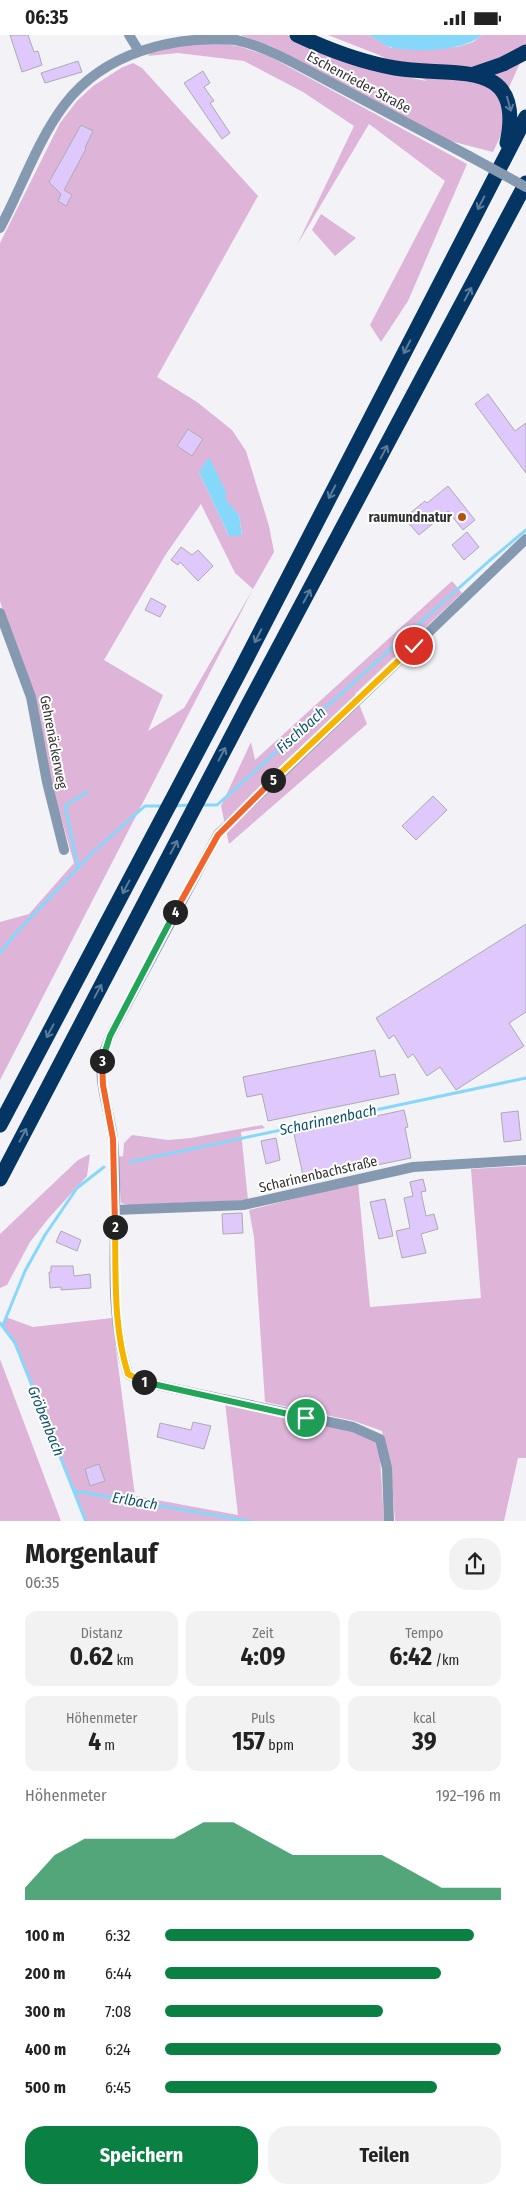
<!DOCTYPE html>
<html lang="de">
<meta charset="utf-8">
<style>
body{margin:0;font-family:"Fira Sans Condensed",sans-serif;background:#f2f2f2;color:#222;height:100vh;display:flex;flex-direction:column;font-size:19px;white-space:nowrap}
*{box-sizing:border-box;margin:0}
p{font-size:16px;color:#767676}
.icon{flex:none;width:28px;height:28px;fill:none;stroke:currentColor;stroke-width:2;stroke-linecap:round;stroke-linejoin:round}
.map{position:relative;height:1486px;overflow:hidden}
.drawer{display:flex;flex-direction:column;background:#fff;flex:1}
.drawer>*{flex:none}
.pin{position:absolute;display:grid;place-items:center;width:42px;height:42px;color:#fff;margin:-21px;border:2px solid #fff;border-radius:50%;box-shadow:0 1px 5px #0007}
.km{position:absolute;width:25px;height:25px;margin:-12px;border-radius:50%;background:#222;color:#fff;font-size:14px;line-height:25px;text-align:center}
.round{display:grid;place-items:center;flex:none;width:52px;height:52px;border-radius:20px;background:#f2f2f2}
.head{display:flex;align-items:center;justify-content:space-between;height:85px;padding:0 25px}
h1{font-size:28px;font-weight:700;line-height:38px}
.stats{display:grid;grid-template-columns:repeat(3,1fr);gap:8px;height:85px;padding:5px 25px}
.stats div{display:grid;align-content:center;border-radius:12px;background:#f2f2f2;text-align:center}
.stats b{font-size:25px;font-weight:700}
.stats small{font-size:14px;font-weight:400}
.stats p{font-size:14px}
.chart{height:140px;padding:10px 25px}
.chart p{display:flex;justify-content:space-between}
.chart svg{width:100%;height:90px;margin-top:5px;fill:#0b8043;opacity:.7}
.cta{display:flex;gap:10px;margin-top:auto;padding:10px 25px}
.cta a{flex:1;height:58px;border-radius:20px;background:#0b8043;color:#fff;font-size:20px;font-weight:700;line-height:58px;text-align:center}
.cta a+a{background:#f2f2f2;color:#222}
ul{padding:0 25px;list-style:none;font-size:16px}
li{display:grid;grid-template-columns:80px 60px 1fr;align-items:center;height:38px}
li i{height:12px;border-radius:6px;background:#0b8043}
.status{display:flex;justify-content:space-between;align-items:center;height:35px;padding:0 25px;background:#fff;direction:ltr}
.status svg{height:14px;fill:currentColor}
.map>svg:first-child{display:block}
.green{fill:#deb5d9;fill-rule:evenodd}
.water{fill:#86d8fa}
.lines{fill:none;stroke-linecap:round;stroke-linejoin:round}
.stream{stroke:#86d8fa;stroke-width:3}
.building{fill:#dec8fc;stroke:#adabaf}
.minor{stroke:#8599b1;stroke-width:10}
.tertiary{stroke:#8599b1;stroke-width:10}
.motorway{stroke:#053562;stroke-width:15}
.tertiary-bridge{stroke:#8599b1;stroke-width:10}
.oneway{stroke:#5c7c99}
.split-1-casing{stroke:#fff;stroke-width:10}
.split-2-casing{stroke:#fff;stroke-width:10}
.split-3-casing{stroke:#fff;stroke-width:10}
.split-4-casing{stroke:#fff;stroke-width:10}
.split-5-casing{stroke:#fff;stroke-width:10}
.split-6-casing{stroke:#fff;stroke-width:10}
.split-1{stroke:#22a559;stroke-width:6}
.split-2{stroke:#f5b400;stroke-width:6}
.split-3{stroke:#f0652b;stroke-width:6}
.split-4{stroke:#22a559;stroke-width:6}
.split-5{stroke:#f0652b;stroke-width:6}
.split-6{stroke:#f5b400;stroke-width:6}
.poi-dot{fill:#b3530b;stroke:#fff;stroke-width:2}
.labels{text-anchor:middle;stroke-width:4;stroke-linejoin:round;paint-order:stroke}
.street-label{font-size:14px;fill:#333335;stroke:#fff}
.poi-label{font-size:14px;font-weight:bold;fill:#333335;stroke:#fff;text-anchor:end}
.water-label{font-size:15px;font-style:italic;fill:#0f546b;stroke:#fff}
</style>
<div class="status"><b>06:35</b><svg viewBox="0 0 49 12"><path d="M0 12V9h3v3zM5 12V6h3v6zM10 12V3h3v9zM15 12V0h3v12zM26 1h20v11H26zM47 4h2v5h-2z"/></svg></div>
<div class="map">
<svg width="526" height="1487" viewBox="0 0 526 1487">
<rect width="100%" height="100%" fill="#f2f2f7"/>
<path class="green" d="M240,0H287L335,23L380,37L427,46L379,20L328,0H369L391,13L429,14L457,12L473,7L482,0H526V15L501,70L504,81L502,98L493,117L450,106L269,10Z
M204,6L238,11L269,21L467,129L408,266L381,307L370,290L445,146L369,89L297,210L354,91L303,57L244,26L178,18L148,21L153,14Z
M133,28L142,33L258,161L157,342L197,367L232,395L246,416L269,491L274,517L253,554L0,1045V887L29,879L74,828L0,566V208L60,88L77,66L93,51L121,33ZM209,423L225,465L239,480L242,501H229L199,437ZM201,469L235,538L253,554L184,673L148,696L163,660L104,625L166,519Z
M321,179L356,203L335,221L312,195Z
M452,546L462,558L355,659L367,689L229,809L221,771L251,707L255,725Z
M262,1090L265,1093L241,1097L248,1165L129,1170L121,1168L118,1122L123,1121L124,1108L132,1100L168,1105L191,1103Z
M90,1119L87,1141L48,1184L30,1207L7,1250L0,1253V1199L78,1125Z
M526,1131V1423H518L504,1486H395L391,1432L382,1396L354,1386L265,1367L254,1202L249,1175L358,1148L370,1272L481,1263L471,1134Z
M0,1280L33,1292L112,1283L135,1461L238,1480L225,1367L353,1395L379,1405L384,1486H86L15,1308L3,1290L6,1282Z
M0,1324L61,1486H0Z"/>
<path class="water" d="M369,0H482C462,17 418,17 393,13C385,11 376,4 369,0Z
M209,422L226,457V465L239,480L242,501H229L199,437Z"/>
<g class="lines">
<path class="stream" d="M201,770H217L489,526L526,495
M174,771L190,770
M78,833L65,771L87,757
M0,918L16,898L92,818L145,771H163
M130,1127L526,1043
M0,1288L15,1308L86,1487
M3,1290L25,1236L45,1200L77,1153L104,1132
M75,1456L254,1487"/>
</g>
<path class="building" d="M10,0H28L34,17L38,16L42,30L22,37Z
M78,26L82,37L45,48L41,38Z
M203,36L210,48L204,52L214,66L210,68L230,98L222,104L184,48Z
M81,90L93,96L85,113L86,114L64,155L72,160L66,171L58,166L61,159L49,147Z
M488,359L515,396L526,388V438L475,369Z
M188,394L203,404L192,421L177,411Z
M448,451L475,485L463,495L448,476L419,500L404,483L425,466L427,468Z
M467,497L479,512L464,525L452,510Z
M181,512L192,520L198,515L213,531L198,546L180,527L178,530L171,525Z
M151,563L166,571L160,582L145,575Z
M433,761L447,775L416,805L402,791Z
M526,889V977L509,988L524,1011L456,1055L440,1032L427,1041L413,1019L408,1023L394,1000L389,1004L376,983Z
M375,1015L380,1042L395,1039L399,1059L268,1086L262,1059L247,1062L243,1042Z
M404,1075L408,1092L405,1093L411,1123L304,1145L294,1099Z
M518,1076L521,1105L504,1107L501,1078Z
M276,1103L280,1125L266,1129L261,1106Z
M423,1144L426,1156L421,1157L426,1181L434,1179L438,1194L421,1199L426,1218L402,1223L396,1196L410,1193L404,1163L413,1161L410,1147Z
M385,1164L393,1201L379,1204L370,1167Z
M242,1178L243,1198L223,1199L222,1179Z
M61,1196L81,1205L77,1216L56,1207Z
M51,1231H73L74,1241L90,1239L91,1253L61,1255V1252L50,1253L49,1237H51Z
M193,1387L211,1391L204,1414L157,1402L160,1388L191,1395Z
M99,1429L105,1446L90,1451L85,1434Z"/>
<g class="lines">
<path class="minor" d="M0,578L31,662L47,747L64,815
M115,1175L243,1170L413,1132L526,1125
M389,1487L387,1433L380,1404L353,1392L143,1347L128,1339C104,1264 121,1182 113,1105C111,1078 97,1049 103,1022C104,1015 108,1008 110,1001L218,799L526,504"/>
<path class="tertiary" d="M129,0L137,13
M0,193C21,154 38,104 65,69C104,18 172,0 236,5C268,12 297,30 326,45C374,70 421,96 469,121"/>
<path class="motorway" d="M297,0C329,15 360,27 395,33C450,43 526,20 507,108
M474,39L503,29L526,17
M0,1090L239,638L526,82
M0,1144L248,670L526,148"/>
<path class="tertiary-bridge" d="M469,121L526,152"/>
</g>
<defs><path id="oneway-shaft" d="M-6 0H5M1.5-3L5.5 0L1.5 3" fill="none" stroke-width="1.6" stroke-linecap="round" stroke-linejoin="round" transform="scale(1.25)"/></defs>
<g class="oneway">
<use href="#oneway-shaft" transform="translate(509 69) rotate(74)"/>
<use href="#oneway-shaft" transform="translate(481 168) rotate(117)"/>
<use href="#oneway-shaft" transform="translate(468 259) rotate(-62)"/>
<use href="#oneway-shaft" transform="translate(407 312) rotate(117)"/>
<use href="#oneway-shaft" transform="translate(384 417) rotate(-62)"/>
<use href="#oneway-shaft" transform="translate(332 457) rotate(117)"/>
<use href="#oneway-shaft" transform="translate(307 561) rotate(-62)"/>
<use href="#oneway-shaft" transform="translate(258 601) rotate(117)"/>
<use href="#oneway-shaft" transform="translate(222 719) rotate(-62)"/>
<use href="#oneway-shaft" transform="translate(174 812) rotate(-62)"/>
<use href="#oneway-shaft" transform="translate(126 852) rotate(118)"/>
<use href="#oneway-shaft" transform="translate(98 956) rotate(-62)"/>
<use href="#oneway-shaft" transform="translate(50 996) rotate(118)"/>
<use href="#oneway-shaft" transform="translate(23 1100) rotate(-62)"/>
</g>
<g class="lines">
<defs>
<path id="split-1" d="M144,1347L306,1383"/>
<path id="split-2" d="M115,1192C116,1241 113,1291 128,1339L144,1347"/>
<path id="split-3" d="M102,1026L103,1050L113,1104L115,1192"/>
<path id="split-4" d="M102,1026L110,1001L175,877"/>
<path id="split-5" d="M175,877L218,800L273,745"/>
<path id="split-6" d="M273,745L414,611"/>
</defs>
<use href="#split-1" class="split-1-casing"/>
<use href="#split-2" class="split-2-casing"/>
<use href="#split-3" class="split-3-casing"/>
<use href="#split-4" class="split-4-casing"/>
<use href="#split-5" class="split-5-casing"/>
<use href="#split-6" class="split-6-casing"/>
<use href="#split-1" class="split-1"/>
<use href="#split-2" class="split-2"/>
<use href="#split-3" class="split-3"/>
<use href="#split-4" class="split-4"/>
<use href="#split-5" class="split-5"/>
<use href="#split-6" class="split-6"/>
</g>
<circle class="poi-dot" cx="462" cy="482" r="5"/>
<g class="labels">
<g class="street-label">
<text transform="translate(359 47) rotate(28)" y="5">Eschenrieder Straße</text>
<text transform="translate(54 707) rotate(79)" y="5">Gehrenäckerweg</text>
<text transform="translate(318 1139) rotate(-13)" y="5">Scharinenbachstraße</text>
</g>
<g class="poi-label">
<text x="452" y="487">raumundnatur</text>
</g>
<g class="water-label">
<text transform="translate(301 695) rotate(-42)" y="5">Fischbach</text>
<text transform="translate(328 1085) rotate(-12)" y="5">Scharinnenbach</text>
<text transform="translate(46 1386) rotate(68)" y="5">Gröbenbach</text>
<text transform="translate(135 1466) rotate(10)" y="5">Erlbach</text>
</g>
</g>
</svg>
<div class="pin" style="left:306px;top:1383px;background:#1e9e55"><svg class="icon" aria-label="arrive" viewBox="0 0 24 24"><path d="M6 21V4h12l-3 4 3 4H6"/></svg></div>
<div class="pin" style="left:414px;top:611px;background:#d93025"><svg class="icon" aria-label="check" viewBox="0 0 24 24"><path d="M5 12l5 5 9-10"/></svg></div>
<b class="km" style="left:144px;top:1347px">1</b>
<b class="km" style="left:115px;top:1192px">2</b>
<b class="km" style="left:102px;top:1026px">3</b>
<b class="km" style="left:175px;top:877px">4</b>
<b class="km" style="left:273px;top:745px">5</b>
</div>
<section class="drawer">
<div class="head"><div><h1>Morgenlauf</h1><p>06:35</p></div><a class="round"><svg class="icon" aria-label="share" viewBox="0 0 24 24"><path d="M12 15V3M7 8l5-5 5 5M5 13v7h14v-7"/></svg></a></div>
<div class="stats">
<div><p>Distanz</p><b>0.62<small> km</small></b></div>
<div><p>Zeit</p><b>4:09</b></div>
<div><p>Tempo</p><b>6:42<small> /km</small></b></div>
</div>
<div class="stats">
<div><p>Höhenmeter</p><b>4<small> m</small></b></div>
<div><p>Puls</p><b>157<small> bpm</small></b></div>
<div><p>kcal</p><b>39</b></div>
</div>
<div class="chart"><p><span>Höhenmeter</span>192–196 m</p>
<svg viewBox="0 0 160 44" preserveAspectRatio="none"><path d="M0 44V38L10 22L20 14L30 14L40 14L50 14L60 6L70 6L80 14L90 22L100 22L110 22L120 22L130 30L140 38L150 38L160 38V44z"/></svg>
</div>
<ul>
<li><b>100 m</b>6:32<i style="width:92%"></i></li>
<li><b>200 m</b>6:44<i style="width:82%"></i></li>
<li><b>300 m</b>7:08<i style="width:65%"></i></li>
<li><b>400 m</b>6:24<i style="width:100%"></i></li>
<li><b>500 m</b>6:45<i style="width:81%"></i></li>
</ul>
<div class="cta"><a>Speichern</a><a>Teilen</a></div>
</section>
